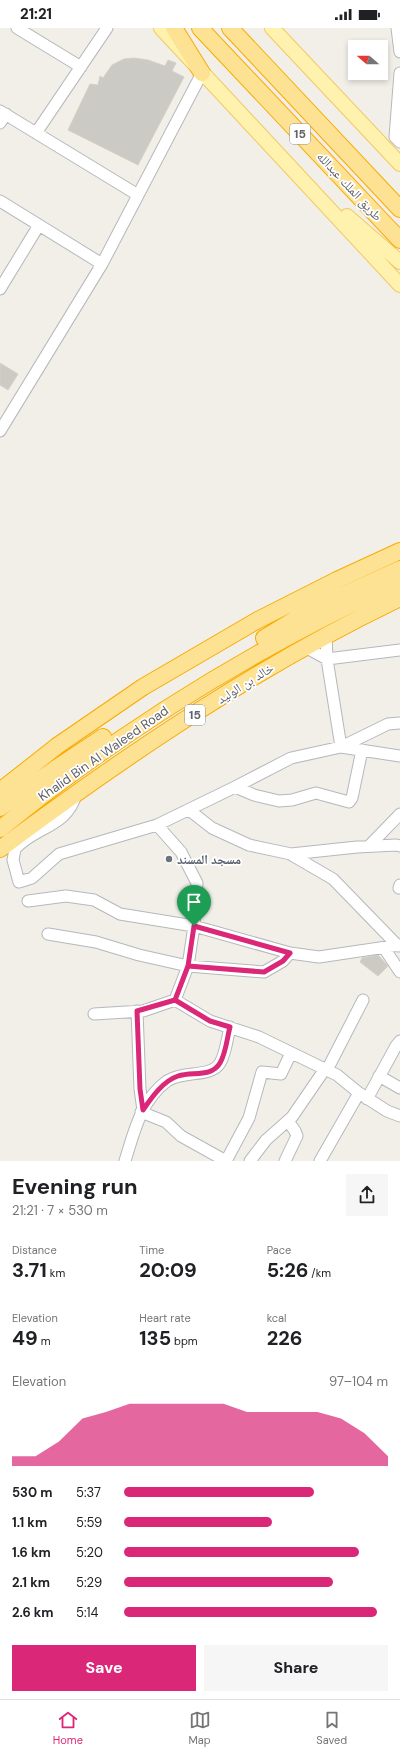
<!DOCTYPE html>
<meta charset="utf-8">
<style>
body{margin:0;font-family:"DM Sans","Noto Naskh Arabic",sans-serif;background:#f6f6f6;color:#202124;height:100vh;display:flex;flex-direction:column;font-size:15px;white-space:nowrap}
*{box-sizing:border-box;margin:0}
p{font-size:13px;color:#757577}
.icon{flex:none;width:22px;height:22px;fill:none;stroke:currentColor;stroke-width:2;stroke-linecap:round;stroke-linejoin:round}
.map{position:relative;height:1133px;overflow:hidden}
.side{display:flex;flex-direction:column;background:#fff;flex:1}
.side>*{flex:none}
.needle{width:26px;rotate:290deg}
.tools{position:absolute;left:348px;top:12px;display:grid;gap:8px}
.tools a{display:grid;place-items:center;width:40px;height:40px;border-radius:0px;background:#fff;box-shadow:0 2px 6px #0003;font-size:20px}
.pin{position:absolute;display:grid;place-items:center;width:34px;height:34px;color:#fff;margin:-41px -17px;border-radius:50% 50% 50% 0;rotate:-45deg;box-shadow:0 0 4px #0007}
.pin .icon{rotate:45deg}
.round{display:grid;place-items:center;flex:none;width:42px;height:42px;border-radius:0px;background:#f6f6f6}
.overview{display:flex;align-items:center;justify-content:space-between;height:68px;padding:0 12px}
h1{font-size:22px;font-weight:700;line-height:30px}
.stats{display:grid;grid-template-columns:repeat(3,1fr);gap:6px;height:68px;padding:4px 12px}
.stats div{display:grid;align-content:center}
.stats b{font-size:20px;font-weight:700}
.stats small{font-size:11px;font-weight:400}
.stats p{font-size:11px}
.chart{height:112px;padding:8px 12px}
.chart p{display:flex;justify-content:space-between}
.chart svg{width:100%;height:72px;margin-top:4px;fill:#db2777;opacity:.7}
.primary-button{display:flex;gap:8px;margin-top:auto;padding:8px 12px}
.primary-button a{flex:1;height:46px;border-radius:0px;background:#db2777;color:#fff;font-size:16px;font-weight:700;line-height:46px;text-align:center}
.primary-button a+a{background:#f6f6f6;color:#202124}
ul{padding:0 12px;list-style:none;font-size:13px}
li{display:grid;grid-template-columns:64px 48px 1fr;align-items:center;height:30px}
li i{height:10px;border-radius:5px;background:#db2777}
.status{display:flex;justify-content:space-between;align-items:center;height:28px;padding:0 20px;background:#fff;direction:ltr}
.status svg{height:11px;fill:currentColor}
.menu{display:flex;justify-content:space-around;align-items:center;height:56px;border-top:1px solid #e0e0e0;background:#fff;font-size:11px;color:#757577}
.menu a{display:grid;justify-items:center;gap:2px}
.menu .on{color:#db2777}
.map>svg:first-child{display:block}
.building{fill:#cccac5;stroke:#d6d1c6}
.lines{fill:none;stroke-linecap:round;stroke-linejoin:round}
.minor-casing{stroke:#b5b8bc;stroke-width:13}
.major-casing{stroke:#f2c960;stroke-width:16}
.highway-casing{stroke:#f9ab00;stroke-width:18}
.minor{stroke:#fff;stroke-width:11}
.major{stroke:#fff2af;stroke-width:14}
.highway{stroke:#fde293;stroke-width:16}
.route-casing{stroke:#fff;stroke-width:8}
.route{stroke:#db2777;stroke-width:5}
.worship-dot{fill:#6b7280;stroke:#fff;stroke-width:1.5}
.labels{text-anchor:middle;stroke-width:3.5;stroke-linejoin:round;paint-order:stroke}
.shield{fill:#fff;stroke:#8f9295;stroke-width:1}
.shield-label{font-size:12px;font-weight:bold;fill:#5f6368}
.street-label{font-size:13px;fill:#5f6368;stroke:#fff}
.worship-label{font-size:13px;font-weight:bold;fill:#5b616d;stroke:#fff;text-anchor:start}
</style>
<div class="status"><b>21:21</b><svg viewBox="0 0 49 12"><path d="M0 12V9h3v3zM5 12V6h3v6zM10 12V3h3v9zM15 12V0h3v12zM26 1h20v11H26zM47 4h2v5h-2z"/></svg></div>
<div class="map">
<svg width="400" height="1133" viewBox="0 0 400 1133">
<rect width="100%" height="100%" fill="#f1efe8"/>
<path class="building" d="M134,30L148,32L165,38L168,32L176,35L172,43L184,49L138,137L68,102L90,56L98,57L100,48L103,50L112,37L124,31Z
M0,335L18,346L8,362L0,357Z
M378,927L388,938L378,948L360,934L362,930Z"/>
<g class="lines">
<defs>
<path id="minor" d="M17,0L81,39
M397,0L400,24
M400,45L395,109L400,114
M0,83L138,167
M0,95L6,86
M36,105L107,0
M0,173L102,236
M0,261L39,197
M0,403L102,236L202,45
M326,607L327,631L341,719L400,728
M305,619L327,631L400,622
M235,759L254,767L279,773L292,772L316,765L349,774L352,770L362,722
M76,766C68,799 34,799 15,821L13,832L19,854L32,850L59,826L157,797L235,759L291,730L341,719L388,696L400,695
M189,782L212,800L249,817L291,826L357,819L396,817L400,818
M157,797L181,824L197,855L194,898L188,938L175,972
M369,818L400,786
M290,826L333,851L398,918
M399,860L400,857
M28,873L66,868L94,872L120,886L194,898L290,925L319,929L400,917
M48,906L96,914L139,927L188,938L264,944L283,933L290,925
M384,920L400,944
M137,983L140,1061L143,1082
M94,986L143,983L175,972L210,993L259,1009L337,1047L359,1065L387,1083L400,1088
M327,1042L363,972
M379,1048L400,1060
M367,1071L396,1018L400,1013
M141,1084L166,1094L181,1108L226,1133
M125,1133C134,1104 141,1072 167,1053C184,1042 211,1050 220,1035C226,1025 227,1011 230,999
M226,1133L249,1090L262,1044L281,1046L291,1025
M250,1133L266,1112L292,1089L325,1041
M285,1133L297,1108L295,1103L288,1093
M320,1133L359,1065"/>
<path id="major" d="M161,0L400,257
M272,0L400,136
M347,188L400,234"/>
<path id="highway" d="M174,0L202,45
M200,0L400,212
M230,0L400,181
M264,610L312,581L400,541
M0,763L57,718L143,659L258,592L337,552L400,523
M0,780L55,741L103,709
M0,801C122,702 257,619 400,553
M0,821C126,727 258,638 400,570"/>
</defs>
<use href="#minor" class="minor-casing"/>
<use href="#major" class="major-casing"/>
<use href="#highway" class="highway-casing"/>
<use href="#minor" class="minor"/>
<use href="#major" class="major"/>
<use href="#highway" class="highway"/>
</g>
<g class="lines">
<defs>
<path id="route" d="M194,898L188,938L175,972L137,983L140,1061L143,1082C152,1069 163,1053 178,1048C192,1043 211,1050 220,1035C226,1025 227,1010 230,999L210,993L175,972L188,938L264,944L283,933L290,925L194,898"/>
</defs>
<use href="#route" class="route-casing"/>
<use href="#route" class="route"/>
</g>
<circle class="worship-dot" cx="169" cy="831" r="4"/>
<g class="labels">
<g class="shield">
<rect x="290" y="96" width="20" height="20" rx="3"/>
<rect x="185" y="677" width="20" height="20" rx="3"/>
</g>
<g class="shield-label">
<text x="300" y="110">15</text>
<text x="195" y="691">15</text>
</g>
<g class="street-label">
<text transform="translate(350 158) rotate(47)" y="5">طريق الملك عبدالله</text>
<text transform="translate(245 655) rotate(-32)" y="5">خالد بن الوليد</text>
<text transform="translate(103 725) rotate(-35)" y="5">Khalid Bin Al Waleed Road</text>
</g>
<g class="worship-label">
<text x="177" y="836">مسجد المسند</text>
</g>
</g>
</svg>
<div class="tools">
<a><svg class="needle" viewBox="-14 -14 28 28"><path d="M0-13l5 13h-10z" fill="#e53935"/><path d="M0 13l5-13h-10z" fill="#757577"/></svg></a>
</div>
<div class="pin" style="left:194px;top:898px;background:#1e9e55"><svg class="icon" aria-label="arrive" viewBox="0 0 24 24"><path d="M6 21V4h12l-3 4 3 4H6"/></svg></div>
</div>
<section class="side">
<div class="overview"><div><h1>Evening run</h1><p>21:21 · 7 × 530 m</p></div><a class="round"><svg class="icon" aria-label="share" viewBox="0 0 24 24"><path d="M12 15V3M7 8l5-5 5 5M5 13v7h14v-7"/></svg></a></div>
<div class="stats">
<div><p>Distance</p><b>3.71<small> km</small></b></div>
<div><p>Time</p><b>20:09</b></div>
<div><p>Pace</p><b>5:26<small> /km</small></b></div>
</div>
<div class="stats">
<div><p>Elevation</p><b>49<small> m</small></b></div>
<div><p>Heart rate</p><b>135<small> bpm</small></b></div>
<div><p>kcal</p><b>226</b></div>
</div>
<div class="chart"><p><span>Elevation</span>97–104 m</p>
<svg viewBox="0 0 160 44" preserveAspectRatio="none"><path d="M0 44V38L10 38L20 29L30 15L40 11L50 6L60 6L70 6L80 6L90 6L100 11L110 11L120 11L130 11L140 15L150 24L160 38V44z"/></svg>
</div>
<ul>
<li><b>530 m</b>5:37<i style="width:72%"></i></li>
<li><b>1.1 km</b>5:59<i style="width:56%"></i></li>
<li><b>1.6 km</b>5:20<i style="width:89%"></i></li>
<li><b>2.1 km</b>5:29<i style="width:79%"></i></li>
<li><b>2.6 km</b>5:14<i style="width:96%"></i></li>
</ul>
<div class="primary-button"><a>Save</a><a>Share</a></div>
</section>
<nav class="menu">
<a class="on"><svg class="icon" aria-label="home" viewBox="0 0 24 24"><path d="M3 11l9-7 9 7M6 9v11h12V9"/></svg>Home</a>
<a><svg class="icon" aria-label="map" viewBox="0 0 24 24"><path d="M3 6l6-2 6 2 6-2v14l-6 2-6-2-6 2zM9 4v14M15 6v14"/></svg>Map</a>
<a><svg class="icon" aria-label="saved" viewBox="0 0 24 24"><path d="M7 4h10v16l-5-4-5 4z"/></svg>Saved</a>
</nav>
